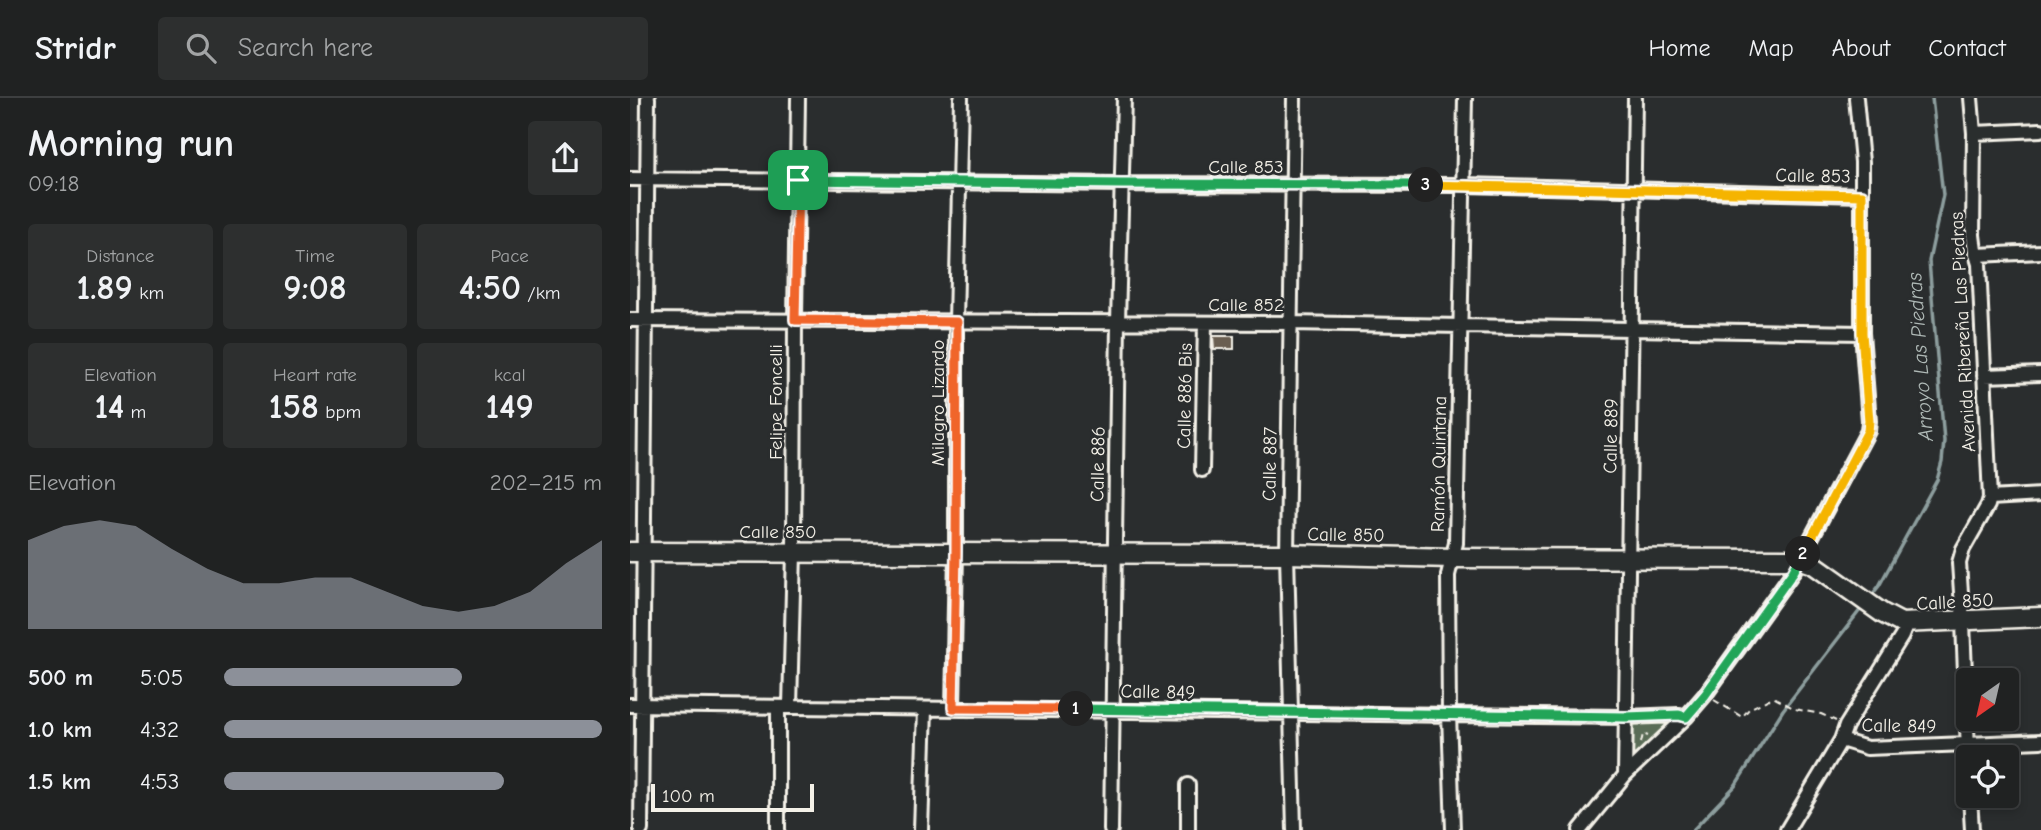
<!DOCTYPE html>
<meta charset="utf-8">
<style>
body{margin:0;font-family:"Comic Neue",sans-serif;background:#2d2f2f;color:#f1f3f6;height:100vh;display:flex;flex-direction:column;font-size:26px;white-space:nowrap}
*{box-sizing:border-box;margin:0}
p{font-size:23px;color:#a2a4a5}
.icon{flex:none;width:38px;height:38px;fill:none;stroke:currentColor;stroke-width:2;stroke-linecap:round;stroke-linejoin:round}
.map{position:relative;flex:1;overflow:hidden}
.sheet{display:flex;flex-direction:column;background:#202222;width:630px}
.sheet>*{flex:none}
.needle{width:46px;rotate:214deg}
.buttons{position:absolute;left:1326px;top:570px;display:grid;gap:14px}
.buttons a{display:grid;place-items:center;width:63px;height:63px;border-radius:7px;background:#202222;box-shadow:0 4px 10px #0003,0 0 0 2px #3d3f40;font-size:35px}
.scale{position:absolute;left:21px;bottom:18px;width:163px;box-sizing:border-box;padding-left:7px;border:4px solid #f4f1e8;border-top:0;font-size:19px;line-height:24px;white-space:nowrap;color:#f4f1e8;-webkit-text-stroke:5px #2a2d2e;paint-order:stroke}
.pin{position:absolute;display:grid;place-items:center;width:60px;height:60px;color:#fff;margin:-30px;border-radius:14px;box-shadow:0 4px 10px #0006}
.km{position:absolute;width:35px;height:35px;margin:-18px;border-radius:50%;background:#222;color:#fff;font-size:19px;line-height:35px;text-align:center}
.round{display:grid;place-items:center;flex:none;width:74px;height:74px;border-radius:7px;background:#2d2f2f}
.overview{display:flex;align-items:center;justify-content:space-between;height:119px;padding:0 28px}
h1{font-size:38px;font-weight:800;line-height:52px}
.stats{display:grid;grid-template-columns:repeat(3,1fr);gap:10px;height:119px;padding:7px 28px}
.stats div{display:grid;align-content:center;border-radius:7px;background:#2d2f2f;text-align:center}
.stats b{font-size:35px;font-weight:800}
.stats small{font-size:19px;font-weight:400}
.stats p{font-size:19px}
.chart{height:196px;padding:14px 28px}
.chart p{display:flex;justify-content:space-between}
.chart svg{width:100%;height:126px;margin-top:7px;fill:#8c9099;opacity:.7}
ul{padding:0 28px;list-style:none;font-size:23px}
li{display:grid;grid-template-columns:112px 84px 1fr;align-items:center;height:52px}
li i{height:18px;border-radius:9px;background:#8c9099}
header{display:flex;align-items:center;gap:42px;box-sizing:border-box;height:98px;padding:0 35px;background:#202222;border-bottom:2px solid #3d3f40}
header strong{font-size:33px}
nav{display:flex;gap:38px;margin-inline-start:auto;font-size:24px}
.search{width:490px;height:63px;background:#2d2f2f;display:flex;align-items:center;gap:18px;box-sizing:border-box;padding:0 24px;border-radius:7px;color:#a2a4a5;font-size:26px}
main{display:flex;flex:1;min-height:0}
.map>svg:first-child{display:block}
.green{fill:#5a6c56;stroke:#a7ae9f;stroke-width:2}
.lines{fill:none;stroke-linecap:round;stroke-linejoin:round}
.stream{stroke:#8d9e9e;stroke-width:3.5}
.building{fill:#6a5e51;stroke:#f4f1e8;stroke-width:2}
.street-casing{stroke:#f4f1e8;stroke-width:18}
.secondary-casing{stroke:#f4f1e8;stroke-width:23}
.path{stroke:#f4f1e8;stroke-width:2;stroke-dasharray:7 5;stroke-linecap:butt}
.street{stroke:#2a2d2e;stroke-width:12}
.secondary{stroke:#2a2d2e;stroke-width:18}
.split-1-casing{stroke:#fff;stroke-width:14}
.split-2-casing{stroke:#fff;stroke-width:14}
.split-3-casing{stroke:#fff;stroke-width:14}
.split-4-casing{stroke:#fff;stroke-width:14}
.split-1{stroke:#f0652b;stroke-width:9}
.split-2{stroke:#22a559;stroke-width:9}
.split-3{stroke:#f5b400;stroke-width:9}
.split-4{stroke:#22a559;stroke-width:9}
.labels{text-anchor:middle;stroke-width:5;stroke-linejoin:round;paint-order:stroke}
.street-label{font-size:19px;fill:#f4f1e8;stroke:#2a2d2e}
.water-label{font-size:21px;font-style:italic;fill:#afb9b6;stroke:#2a2d2e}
</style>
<header>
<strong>Stridr</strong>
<div class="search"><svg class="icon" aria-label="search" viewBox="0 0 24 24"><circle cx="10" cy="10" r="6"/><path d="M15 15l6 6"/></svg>Search here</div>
<nav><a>Home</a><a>Map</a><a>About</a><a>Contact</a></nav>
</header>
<main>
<section class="sheet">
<div class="overview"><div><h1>Morning run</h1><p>09:18</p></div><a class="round"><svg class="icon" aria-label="share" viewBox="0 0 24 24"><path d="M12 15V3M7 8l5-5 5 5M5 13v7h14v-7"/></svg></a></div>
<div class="stats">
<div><p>Distance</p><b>1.89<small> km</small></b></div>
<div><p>Time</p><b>9:08</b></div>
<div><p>Pace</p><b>4:50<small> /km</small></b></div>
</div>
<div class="stats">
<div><p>Elevation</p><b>14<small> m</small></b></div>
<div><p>Heart rate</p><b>158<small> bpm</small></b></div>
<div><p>kcal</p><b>149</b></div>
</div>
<div class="chart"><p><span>Elevation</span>202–215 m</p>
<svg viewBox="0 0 160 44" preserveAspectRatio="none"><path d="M0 44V13L10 8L20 6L30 8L40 16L50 23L60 28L70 28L80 26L90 26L100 31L110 36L120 38L130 36L140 31L150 21L160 13V44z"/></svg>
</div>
<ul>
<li><b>500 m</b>5:05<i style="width:63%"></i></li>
<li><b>1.0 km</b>4:32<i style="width:100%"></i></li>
<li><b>1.5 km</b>4:53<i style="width:74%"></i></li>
</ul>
</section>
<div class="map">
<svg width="1411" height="732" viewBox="0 0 1411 732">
<rect width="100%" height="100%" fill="#2a2d2e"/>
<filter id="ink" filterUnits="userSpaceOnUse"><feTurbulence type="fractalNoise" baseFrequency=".0143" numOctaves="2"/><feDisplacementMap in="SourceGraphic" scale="14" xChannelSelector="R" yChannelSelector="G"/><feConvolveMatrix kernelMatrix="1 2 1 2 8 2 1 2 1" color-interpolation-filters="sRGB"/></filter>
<g filter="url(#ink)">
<path class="green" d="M1000,624H1040L1041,627L999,667Z"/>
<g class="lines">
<path class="stream" d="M1241,498L1249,488L1307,382L1312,364L1314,343L1299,163L1313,97L1302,0
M1063,732L1105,688L1153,612L1234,507"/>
</g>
<path class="building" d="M583,238H604V251H584Z"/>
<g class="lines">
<defs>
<path id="street" d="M664,0L657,456L664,732
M1344,35L1411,32
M0,81L491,86L835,87L1232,97
M1347,157L1411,154
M0,222L660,225L1232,235
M1354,278L1411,276
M572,372L575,225
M1360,400L1411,397
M0,607L996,619L1049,617L1056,619
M160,608L164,454L165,222L168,0
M148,609V732
M323,610L326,454V224L331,0
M1211,642L1237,650L1411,643
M995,677L1005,0
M1339,680L1333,524L1329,465L1333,451L1358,407L1360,400L1349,166L1345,153L1343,137L1344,35L1341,0
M558,687V732
M1340,698L1342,732
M11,732L18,0
M291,732L295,611
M481,732L488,224L494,0
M823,732L819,616L818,477L826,445L835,0
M950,732L995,677L1056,619L1075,597L1163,474L1238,333L1239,323L1232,235V64L1226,0
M1157,732L1211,642L1216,628L1272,538L1277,526"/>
<path id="secondary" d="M0,454L657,456L823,460L1169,461L1183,466L1252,515L1271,525L1411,519"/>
</defs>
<use href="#street" class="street-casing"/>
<use href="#secondary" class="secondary-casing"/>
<path class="path" d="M1084,602L1112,619L1119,611L1143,599L1165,611L1191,616L1206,623
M1011,645L1013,636L1018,638"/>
<use href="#street" class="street"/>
<use href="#secondary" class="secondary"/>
</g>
</g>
<g class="lines" filter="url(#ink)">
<defs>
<path id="split-1" d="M168,82L165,222L327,224L326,454L323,610L446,611"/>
<path id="split-2" d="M446,611L996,619L1049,617L1056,619L1075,597L1163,474L1173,456"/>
<path id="split-3" d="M796,87L1232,97V235L1239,323L1238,333L1173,456"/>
<path id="split-4" d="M168,82L491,86L796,87"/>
</defs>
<use href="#split-1" class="split-1-casing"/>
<use href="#split-2" class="split-2-casing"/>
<use href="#split-3" class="split-3-casing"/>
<use href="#split-4" class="split-4-casing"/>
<use href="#split-1" class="split-1"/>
<use href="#split-2" class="split-2"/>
<use href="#split-3" class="split-3"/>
<use href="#split-4" class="split-4"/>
</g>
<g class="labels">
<g class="street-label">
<text x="616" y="75">Calle 853</text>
<text transform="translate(1183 77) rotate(1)" y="7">Calle 853</text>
<text x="616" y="213">Calle 852</text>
<text transform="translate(1332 234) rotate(-93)" y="7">Avenida Ribereña Las Piedras</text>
<text transform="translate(554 298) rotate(-89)" y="7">Calle 886 Bis</text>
<text transform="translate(145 304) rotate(-90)" y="7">Felipe Foncelli</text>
<text transform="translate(307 305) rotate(-90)" y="7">Milagro Lizardo</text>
<text transform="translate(980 338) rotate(-89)" y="7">Calle 889</text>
<text transform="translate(467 366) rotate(-89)" y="7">Calle 886</text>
<text transform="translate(639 366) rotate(-89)" y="7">Calle 887</text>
<text transform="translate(808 366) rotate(-89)" y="7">Ramón Quintana</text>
<text x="148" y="440">Calle 850</text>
<text transform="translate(716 436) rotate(1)" y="7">Calle 850</text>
<text transform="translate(1325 503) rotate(-3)" y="7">Calle 850</text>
<text transform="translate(528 593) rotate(1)" y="7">Calle 849</text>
<text transform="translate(1269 627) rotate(1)" y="7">Calle 849</text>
</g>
<g class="water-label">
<text transform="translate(1290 259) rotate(-94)" y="7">Arroyo Las Piedras</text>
</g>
</g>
</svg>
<div class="buttons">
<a><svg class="needle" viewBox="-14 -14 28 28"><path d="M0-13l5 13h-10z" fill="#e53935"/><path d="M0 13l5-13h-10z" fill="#a2a4a5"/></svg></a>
<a><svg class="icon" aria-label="locate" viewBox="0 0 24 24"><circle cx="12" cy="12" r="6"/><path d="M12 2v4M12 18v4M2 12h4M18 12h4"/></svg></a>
</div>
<div class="scale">100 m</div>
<div class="pin" style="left:168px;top:82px;background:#1e9e55"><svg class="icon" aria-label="arrive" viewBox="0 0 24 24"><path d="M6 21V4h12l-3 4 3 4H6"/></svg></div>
<b class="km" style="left:446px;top:611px">1</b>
<b class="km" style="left:1173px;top:456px">2</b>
<b class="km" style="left:796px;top:87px">3</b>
</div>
</main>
